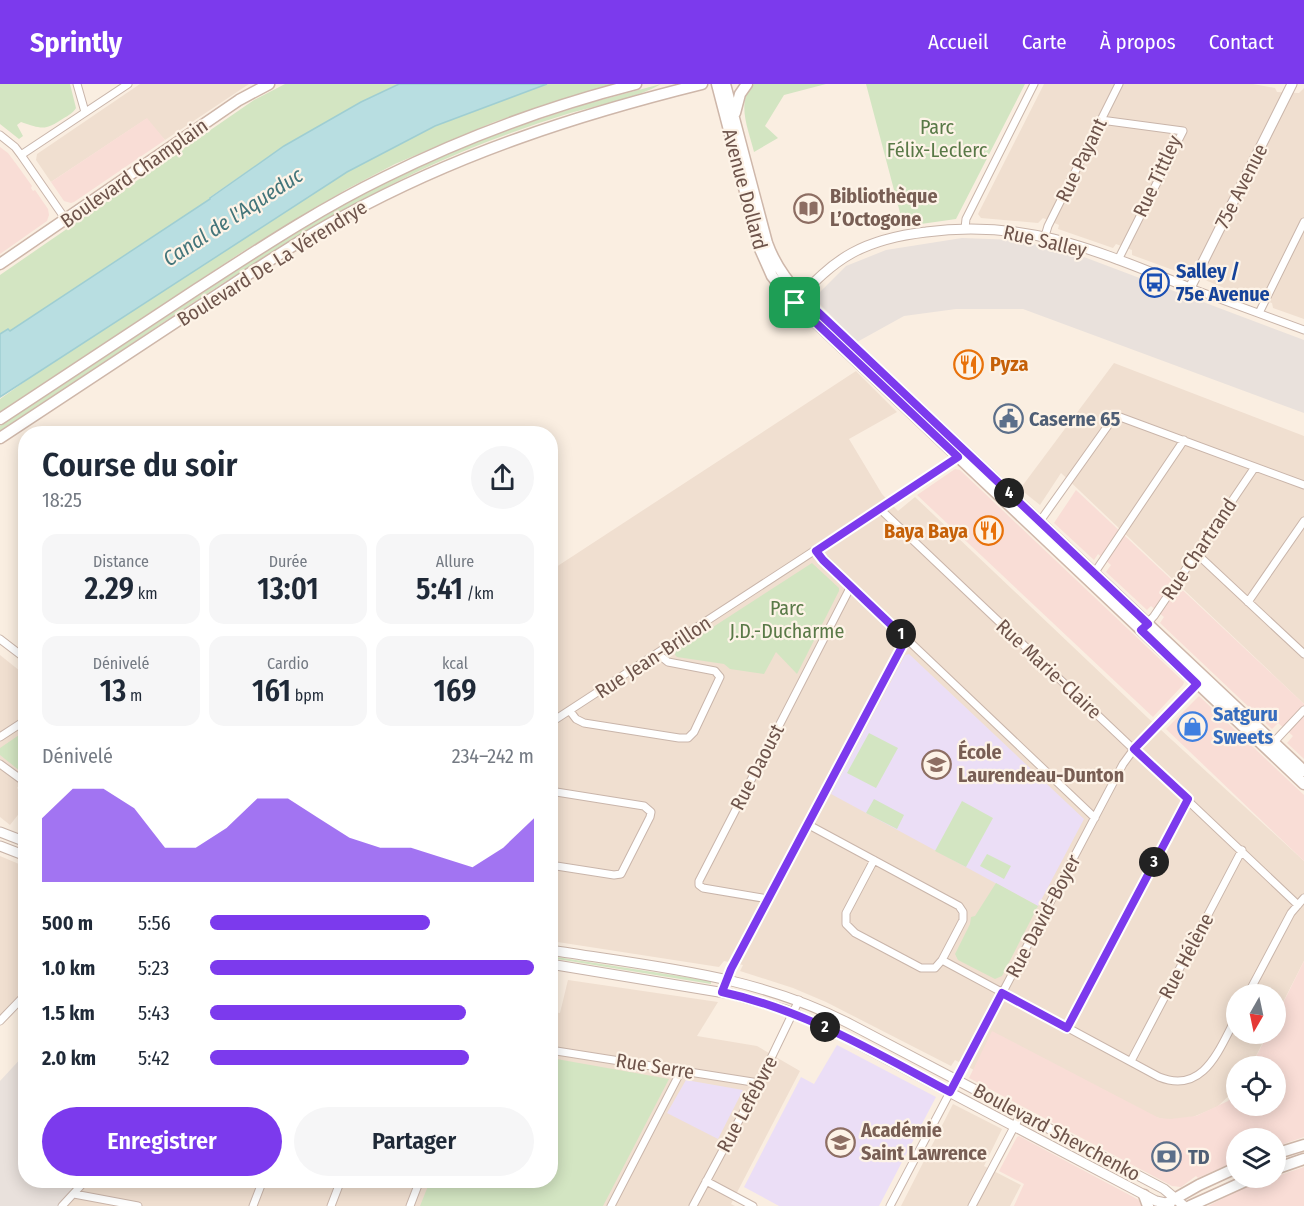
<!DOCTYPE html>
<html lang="fr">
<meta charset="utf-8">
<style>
body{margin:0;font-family:"Fira Sans Condensed",sans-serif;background:#f6f6f7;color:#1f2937;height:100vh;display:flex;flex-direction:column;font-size:22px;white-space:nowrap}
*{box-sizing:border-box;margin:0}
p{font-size:20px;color:#747a83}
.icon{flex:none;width:33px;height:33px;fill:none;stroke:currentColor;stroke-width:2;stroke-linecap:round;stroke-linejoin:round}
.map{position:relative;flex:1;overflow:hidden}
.details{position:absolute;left:18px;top:342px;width:540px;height:762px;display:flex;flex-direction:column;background:#fff;border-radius:24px;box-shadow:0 3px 15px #0003}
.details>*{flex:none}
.needle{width:39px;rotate:189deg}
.controls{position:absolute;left:1226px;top:900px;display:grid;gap:12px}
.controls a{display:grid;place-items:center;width:60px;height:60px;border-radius:50%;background:#fff;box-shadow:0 3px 15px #0003;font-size:30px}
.pin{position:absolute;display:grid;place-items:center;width:51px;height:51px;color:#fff;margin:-26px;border-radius:12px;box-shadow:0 3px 9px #0006}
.km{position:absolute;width:30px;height:30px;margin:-15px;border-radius:50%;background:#222;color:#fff;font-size:16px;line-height:30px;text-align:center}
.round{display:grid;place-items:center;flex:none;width:63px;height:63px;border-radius:32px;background:#f6f6f7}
.summary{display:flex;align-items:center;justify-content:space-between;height:102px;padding:0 24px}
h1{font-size:33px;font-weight:600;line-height:45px}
.metrics{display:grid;grid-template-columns:repeat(3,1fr);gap:9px;height:102px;padding:6px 24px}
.metrics div{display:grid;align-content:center;border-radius:15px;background:#f6f6f7;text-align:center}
.metrics b{font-size:30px;font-weight:600}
.metrics small{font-size:16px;font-weight:400}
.metrics p{font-size:16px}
.chart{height:168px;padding:12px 24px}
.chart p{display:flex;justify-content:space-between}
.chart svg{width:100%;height:108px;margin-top:6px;fill:#7c3aed;opacity:.7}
.primary-button{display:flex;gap:12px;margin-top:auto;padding:12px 24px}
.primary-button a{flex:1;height:69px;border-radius:36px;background:#7c3aed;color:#fff;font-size:24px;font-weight:600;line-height:69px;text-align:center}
.primary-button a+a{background:#f6f6f7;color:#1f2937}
ul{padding:0 24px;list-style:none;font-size:20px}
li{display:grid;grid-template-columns:96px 72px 1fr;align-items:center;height:45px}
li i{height:15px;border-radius:8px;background:#7c3aed}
header{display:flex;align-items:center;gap:36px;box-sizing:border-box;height:84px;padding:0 30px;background:#7c3aed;color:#fff}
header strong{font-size:28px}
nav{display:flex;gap:33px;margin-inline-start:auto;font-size:21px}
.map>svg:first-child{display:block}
.residential{fill:#f0dfd0}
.commercial{fill:#f9ddd6}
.industrial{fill:#e9e1dc}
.education{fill:#ebdef6}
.green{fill:#d3e5c2}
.water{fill:#b8dee1;stroke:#9fced2;stroke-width:1.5}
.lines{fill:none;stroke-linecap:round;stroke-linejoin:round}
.minor-casing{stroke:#c9b5aa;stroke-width:9}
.tertiary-casing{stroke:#c9b5aa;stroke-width:11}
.secondary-casing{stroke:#ceb7aa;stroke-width:13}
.minor{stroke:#fff;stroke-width:7}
.tertiary{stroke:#fff;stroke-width:9}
.secondary{stroke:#fff;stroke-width:10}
.route-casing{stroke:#fff;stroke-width:12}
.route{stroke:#7c3aed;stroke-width:8}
.labels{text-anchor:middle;stroke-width:4.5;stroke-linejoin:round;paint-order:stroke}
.park-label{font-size:20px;fill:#597947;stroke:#fdf3e7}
.street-label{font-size:20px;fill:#6e544b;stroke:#fdf3e7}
.education-label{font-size:20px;font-weight:bold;fill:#785e54;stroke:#fdf3e7;text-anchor:start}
.transit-label{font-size:20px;font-weight:bold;fill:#164399;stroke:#fdf3e7;text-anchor:start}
.food-label{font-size:20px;font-weight:bold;fill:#c56008;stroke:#fdf3e7;text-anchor:start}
.service-label{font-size:20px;font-weight:bold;fill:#4e5e75;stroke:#fdf3e7;text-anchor:start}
.shop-label{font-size:20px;font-weight:bold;fill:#366cbe;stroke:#fdf3e7;text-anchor:start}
.water-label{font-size:21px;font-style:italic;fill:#43757a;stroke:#fdf3e7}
</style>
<header>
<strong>Sprintly</strong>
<nav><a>Accueil</a><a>Carte</a><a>À propos</a><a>Contact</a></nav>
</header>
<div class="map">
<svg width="1304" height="1122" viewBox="0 0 1304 1122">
<rect width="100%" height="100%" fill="#faeee1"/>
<path class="residential" d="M140,0H249L165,56L146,35L51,98L36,76L37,70Z
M1044,0H1253L1275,4L1277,8L1299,9L1304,4V235L1273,224L1272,219L1256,214L1253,216L1205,196L1206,193L1188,185L1184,190L1132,171V166L1116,160L1113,164L1058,145L1059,141L1043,134L1038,139L981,134L978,130Z
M1114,279L1304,352V620L1061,389L1040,421L1020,405Z
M856,287L897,328L849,355L882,410L898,427L915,413L1148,634L1304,777V877L1275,934V910H1236V950H1267L1251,982H1236V1005L1217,1023L1188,1035L1167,1036L974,986L955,976L951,982L826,918L793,904L740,887L743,881L724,877L719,883L551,857L550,487Z
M0,571L25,591V694L17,704L25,710V722L10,741L0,733Z
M0,772L26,783L25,906L0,937Z
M568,896L718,918L697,952L757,962L800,987L731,1120L735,1122H60L84,1097L550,1096L551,928L560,929Z
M953,1020L1002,1045L984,1082L1021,1101L1010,1122H901Z"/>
<path class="commercial" d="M147,34L165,56L74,118L71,119L64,117L51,98Z
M0,63L8,69L17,81L32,102L31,104L33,107L35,106L48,125L49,131L47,137L0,170Z
M955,385L960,386L1184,598L1183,601L1153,633L917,411Z
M1076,406L1304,620V675L1287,659L1293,652L1278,639L1272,645L1160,539L1164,533L1151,522L1147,526L1106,488L1111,481L1098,470L1094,476L1054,439Z
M1199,612L1304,711V777L1166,645Z
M1304,877V1053L1275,1063V1054H1236V1077L1198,1094L1196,1092L1181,1103L1172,1102L969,994L992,947L1159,1034L1170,1035L1196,1032L1228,1017L1236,1009V1022H1275V982H1251L1268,950H1275V935Z
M1019,1052L1139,1116L1143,1122H1014L1024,1100L999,1087L1017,1053Z
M1304,1083V1122H1208L1245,1103Z"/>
<path class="industrial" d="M962,154L1016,156L1076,170L1304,256V329L1023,225H956L904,232L857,258L814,214L846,182L886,166Z
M25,970L26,1096L86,1097L62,1122H0V997Z"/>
<path class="education" d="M909,570L1084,735L1038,822L831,710L905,571Z
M837,961L936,1013L879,1122H779L744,1103L801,993L814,1000Z
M686,996L743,1006L718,1055L667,1029Z"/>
<path class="green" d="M0,0H70L76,24C73,29 69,31 64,34C45,47 42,45 21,38L17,41L23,52L19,55L0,40Z
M285,0H399L361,18L284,62L210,113V115L10,248L9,245L0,250V191L254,16Z
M547,0H612L494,38L395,80L347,105L242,168L0,328V315L34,291L347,88L435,42Z
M661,0C638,14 594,22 567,30C519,45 469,64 423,85C274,156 139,257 0,348V342L271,164L355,114L424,80L498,49L586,20Z
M754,0H826L784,11L765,42L778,54L754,68C749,46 735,18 754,0Z
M866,0H1025L956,135L907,142L903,140Z
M812,479L839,504V507L797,590L776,568L764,590L730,585L724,580L677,573L675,571L676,567Z
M25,647V691L0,671V664Z
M869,649L898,664L876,704L847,689Z
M874,715L904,731L897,745L866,729Z
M962,717L993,734L966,783L935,767Z
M987,770L1011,782L1004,795L980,782Z
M996,799L1038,822L1002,892L995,895L958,876L955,870L970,840L971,833L975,832Z
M550,872L711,897V900L551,874Z
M551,974L669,995L603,1122H420L430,1097L550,1096Z"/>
<path class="water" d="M399,0H547L435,42L347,88L0,313V250L8,245L10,247L210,115V114L284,62L361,18Z"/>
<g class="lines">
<defs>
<path id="minor" d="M77,0L85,28
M1101,36L1183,47L1118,176
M0,51L15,63L21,71L66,136
M21,71L128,0
M965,144L966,135L1034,0
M1045,152L1048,142L1119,0
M1190,204L1304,246
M1259,229L1304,138
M879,424L1298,821
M1038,440L1114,333H1120L1304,401
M816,467L851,502L1095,734
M1197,470L1304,570
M1093,491L1184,356
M1248,518L1304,437
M1145,542L1154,532L1255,383
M0,555L26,575
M570,627L576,635L584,639L679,654H688L694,648L720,593L715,587L668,578L658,570
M550,639L961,371
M0,653L26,636
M1273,659L1304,626
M0,680L26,699
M550,707L644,722L651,728L650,733L621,790L614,791L550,781
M807,740L959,822L963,828V836L942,876L935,884H921L855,849L846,840V829L874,776
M768,815L703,804L699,801V797L851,502
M942,876L1159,993C1204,1011 1219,965 1236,934
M722,908L731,885L906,555
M1248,910L1291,829L1304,814
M0,937L26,910
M1067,944L1187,715
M550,966L759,999
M1131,977L1242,766
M706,1097L753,1122
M74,1110L138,1122
M62,1122L86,1096
M253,1122L263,1096
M331,1122L341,1096
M410,1122L420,1096
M611,1122L681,987
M693,1122L759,999L799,916
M890,1122L1123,680L1134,665L1199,597
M972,1122L1021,1030"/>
<path id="tertiary" d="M796,217C813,199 830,181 852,169C874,157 900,151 926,148C1026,134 1100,168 1190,204L1292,0
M0,748L26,758
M0,762L26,772
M550,866C656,883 757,891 852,941L1164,1105L1184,1122
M550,880L731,910L786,926L839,950L1156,1117L1170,1120"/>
<path id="secondary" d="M717,0L760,165L772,192L786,210L1304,700
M725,0L767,159C776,184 791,202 809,221L1304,687
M735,29L740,10L747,0
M0,180L239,16L269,0
M0,335C66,292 131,248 197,205C259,165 319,125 385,93C465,53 550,22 636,0
M0,354C67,310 133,266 200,222C248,191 295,158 346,131C460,69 577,31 702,0
M1275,1070L1304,1061
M1275,1085L1304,1075
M1144,1111L1148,1122
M1162,1122L1199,1101L1236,1084
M1190,1122L1252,1094"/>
</defs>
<use href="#minor" class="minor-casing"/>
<use href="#tertiary" class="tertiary-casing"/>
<use href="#secondary" class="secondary-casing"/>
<use href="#minor" class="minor"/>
<use href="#tertiary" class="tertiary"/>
<use href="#secondary" class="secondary"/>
</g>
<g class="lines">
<defs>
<path id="route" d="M801,212L1148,540L1141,546L1197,600L1134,665L1188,715L1067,944L1002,909L950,1008C876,969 805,926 722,908L731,885L906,555L823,476L816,467L958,373L795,219Z"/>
</defs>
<use href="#route" class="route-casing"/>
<use href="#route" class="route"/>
</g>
<defs>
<symbol id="library-ring" viewBox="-11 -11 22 22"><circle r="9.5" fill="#fdf3e7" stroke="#8d6e63" stroke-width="1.5"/><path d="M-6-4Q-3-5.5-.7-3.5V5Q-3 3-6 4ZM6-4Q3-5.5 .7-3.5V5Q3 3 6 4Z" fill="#8d6e63"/></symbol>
<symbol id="bus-ring" viewBox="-11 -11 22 22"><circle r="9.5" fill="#fdf3e7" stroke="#1a4fb4" stroke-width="1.5"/><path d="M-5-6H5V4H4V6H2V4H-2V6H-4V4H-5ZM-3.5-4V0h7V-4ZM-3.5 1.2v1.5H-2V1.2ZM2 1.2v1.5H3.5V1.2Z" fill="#1a4fb4"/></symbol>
<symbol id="restaurant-ring" viewBox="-11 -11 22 22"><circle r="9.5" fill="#fdf3e7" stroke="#e8710a" stroke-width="1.5"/><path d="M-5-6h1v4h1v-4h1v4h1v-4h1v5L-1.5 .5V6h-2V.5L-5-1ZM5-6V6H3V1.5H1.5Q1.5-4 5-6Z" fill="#e8710a"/></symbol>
<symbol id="civic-ring" viewBox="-11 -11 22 22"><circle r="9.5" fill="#fdf3e7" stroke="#5c6f8a" stroke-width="1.5"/><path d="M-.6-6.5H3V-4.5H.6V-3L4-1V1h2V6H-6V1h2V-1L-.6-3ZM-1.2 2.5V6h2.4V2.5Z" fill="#5c6f8a"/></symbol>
<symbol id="shop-ring" viewBox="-11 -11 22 22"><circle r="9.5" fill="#fdf3e7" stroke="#3f7fe0" stroke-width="1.5"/><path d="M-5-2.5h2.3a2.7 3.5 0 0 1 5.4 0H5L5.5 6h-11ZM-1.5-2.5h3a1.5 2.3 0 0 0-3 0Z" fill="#3f7fe0"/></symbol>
<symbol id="school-ring" viewBox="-11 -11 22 22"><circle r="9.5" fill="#fdf3e7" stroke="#8d6e63" stroke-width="1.5"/><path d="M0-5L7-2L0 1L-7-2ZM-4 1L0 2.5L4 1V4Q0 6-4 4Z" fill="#8d6e63"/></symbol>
<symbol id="bank-ring" viewBox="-11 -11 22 22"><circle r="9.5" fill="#fdf3e7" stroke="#5c6f8a" stroke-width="1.5"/><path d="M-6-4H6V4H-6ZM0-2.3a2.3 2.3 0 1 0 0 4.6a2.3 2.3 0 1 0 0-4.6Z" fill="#5c6f8a"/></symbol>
</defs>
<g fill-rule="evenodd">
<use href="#library-ring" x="792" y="108" width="33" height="33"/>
<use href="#bus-ring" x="1138" y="182" width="33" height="33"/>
<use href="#restaurant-ring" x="952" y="264" width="33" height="33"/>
<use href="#civic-ring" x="992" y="318" width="33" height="33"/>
<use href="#restaurant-ring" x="972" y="430" width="33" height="33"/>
<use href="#shop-ring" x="1176" y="626" width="33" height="33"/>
<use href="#school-ring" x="920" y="664" width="33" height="33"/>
<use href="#school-ring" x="824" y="1042" width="33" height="33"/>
<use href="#bank-ring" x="1150" y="1056" width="33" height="33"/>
</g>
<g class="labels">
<g class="park-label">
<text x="937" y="50">Parc<tspan x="937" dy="23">Félix-Leclerc</tspan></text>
<text x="787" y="531">Parc<tspan x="787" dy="23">J.D.-Ducharme</tspan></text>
</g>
<g class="street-label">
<text transform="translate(1081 76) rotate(-64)" y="7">Rue Payant</text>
<text transform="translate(134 89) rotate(-35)" y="7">Boulevard Champlain</text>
<text transform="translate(1157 92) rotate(-65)" y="7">Rue Tittley</text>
<text transform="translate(1241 102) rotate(-63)" y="7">75e Avenue</text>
<text transform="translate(745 105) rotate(75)" y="7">Avenue Dollard</text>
<text transform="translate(1045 157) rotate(13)" y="7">Rue Salley</text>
<text transform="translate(272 179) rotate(-32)" y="7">Boulevard De La Vérendrye</text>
<text transform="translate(1199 465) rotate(-56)" y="7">Rue Chartrand</text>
<text transform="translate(653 573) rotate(-33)" y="7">Rue Jean-Brillon</text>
<text transform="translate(1049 585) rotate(43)" y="7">Rue Marie-Claire</text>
<text transform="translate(757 683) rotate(-63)" y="7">Rue Daoust</text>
<text transform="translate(1043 832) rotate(-62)" y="7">Rue David-Boyer</text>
<text transform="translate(1186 872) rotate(-62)" y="7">Rue Hélène</text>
<text transform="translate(655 982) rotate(9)" y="7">Rue Serre</text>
<text transform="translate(747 1020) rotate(-62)" y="7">Rue Lefebvre</text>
<text transform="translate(1057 1048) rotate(28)" y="7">Boulevard Shevchenko</text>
</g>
<g class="education-label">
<text x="830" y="119">Bibliothèque<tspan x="830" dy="23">L’Octogone</tspan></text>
<text x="958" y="675">École<tspan x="958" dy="23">Laurendeau-Dunton</tspan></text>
<text x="861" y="1053">Académie<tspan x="861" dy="23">Saint Lawrence</tspan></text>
</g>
<g class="transit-label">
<text x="1176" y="194">Salley /<tspan x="1176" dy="23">75e Avenue</tspan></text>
</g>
<g class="food-label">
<text x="990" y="287">Pyza</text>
<text x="968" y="454" text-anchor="end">Baya Baya</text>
</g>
<g class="service-label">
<text x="1029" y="342">Caserne 65</text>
<text x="1188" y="1080">TD</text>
</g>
<g class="shop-label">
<text x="1213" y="637">Satguru<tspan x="1213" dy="23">Sweets</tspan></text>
</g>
<g class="water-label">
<text transform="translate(233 133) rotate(-33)" y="7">Canal de l'Aqueduc</text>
</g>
</g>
</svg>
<div class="controls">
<a><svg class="needle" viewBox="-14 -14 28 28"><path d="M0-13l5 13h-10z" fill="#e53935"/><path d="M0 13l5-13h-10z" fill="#747a83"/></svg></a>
<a><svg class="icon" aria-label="locate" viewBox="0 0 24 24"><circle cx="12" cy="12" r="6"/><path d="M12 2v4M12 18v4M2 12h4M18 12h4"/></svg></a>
<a><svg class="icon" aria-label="layers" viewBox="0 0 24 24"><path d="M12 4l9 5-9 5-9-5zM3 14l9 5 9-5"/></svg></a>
</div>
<div class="pin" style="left:795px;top:219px;background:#1e9e55"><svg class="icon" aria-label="arrive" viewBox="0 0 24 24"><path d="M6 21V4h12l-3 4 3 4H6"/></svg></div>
<b class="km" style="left:901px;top:550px">1</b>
<b class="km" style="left:825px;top:943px">2</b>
<b class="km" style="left:1154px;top:778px">3</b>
<b class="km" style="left:1009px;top:409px">4</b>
<section class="details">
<div class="summary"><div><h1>Course du soir</h1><p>18:25</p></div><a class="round"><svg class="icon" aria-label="share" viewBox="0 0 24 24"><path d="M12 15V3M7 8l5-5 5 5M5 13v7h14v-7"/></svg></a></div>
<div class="metrics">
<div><p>Distance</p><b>2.29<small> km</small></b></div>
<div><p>Durée</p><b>13:01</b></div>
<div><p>Allure</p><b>5:41<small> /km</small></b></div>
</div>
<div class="metrics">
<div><p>Dénivelé</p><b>13<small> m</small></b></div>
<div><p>Cardio</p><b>161<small> bpm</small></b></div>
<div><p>kcal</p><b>169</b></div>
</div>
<div class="chart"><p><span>Dénivelé</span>234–242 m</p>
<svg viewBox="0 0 160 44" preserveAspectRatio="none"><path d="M0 44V18L10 6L20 6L30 14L40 30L50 30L60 22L70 10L80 10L90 18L100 26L110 30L120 30L130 34L140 38L150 30L160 18V44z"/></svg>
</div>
<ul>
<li><b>500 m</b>5:56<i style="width:68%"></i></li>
<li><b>1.0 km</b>5:23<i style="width:100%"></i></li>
<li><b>1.5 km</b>5:43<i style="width:79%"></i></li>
<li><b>2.0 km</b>5:42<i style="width:80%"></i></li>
</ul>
<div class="primary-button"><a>Enregistrer</a><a>Partager</a></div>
</section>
</div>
